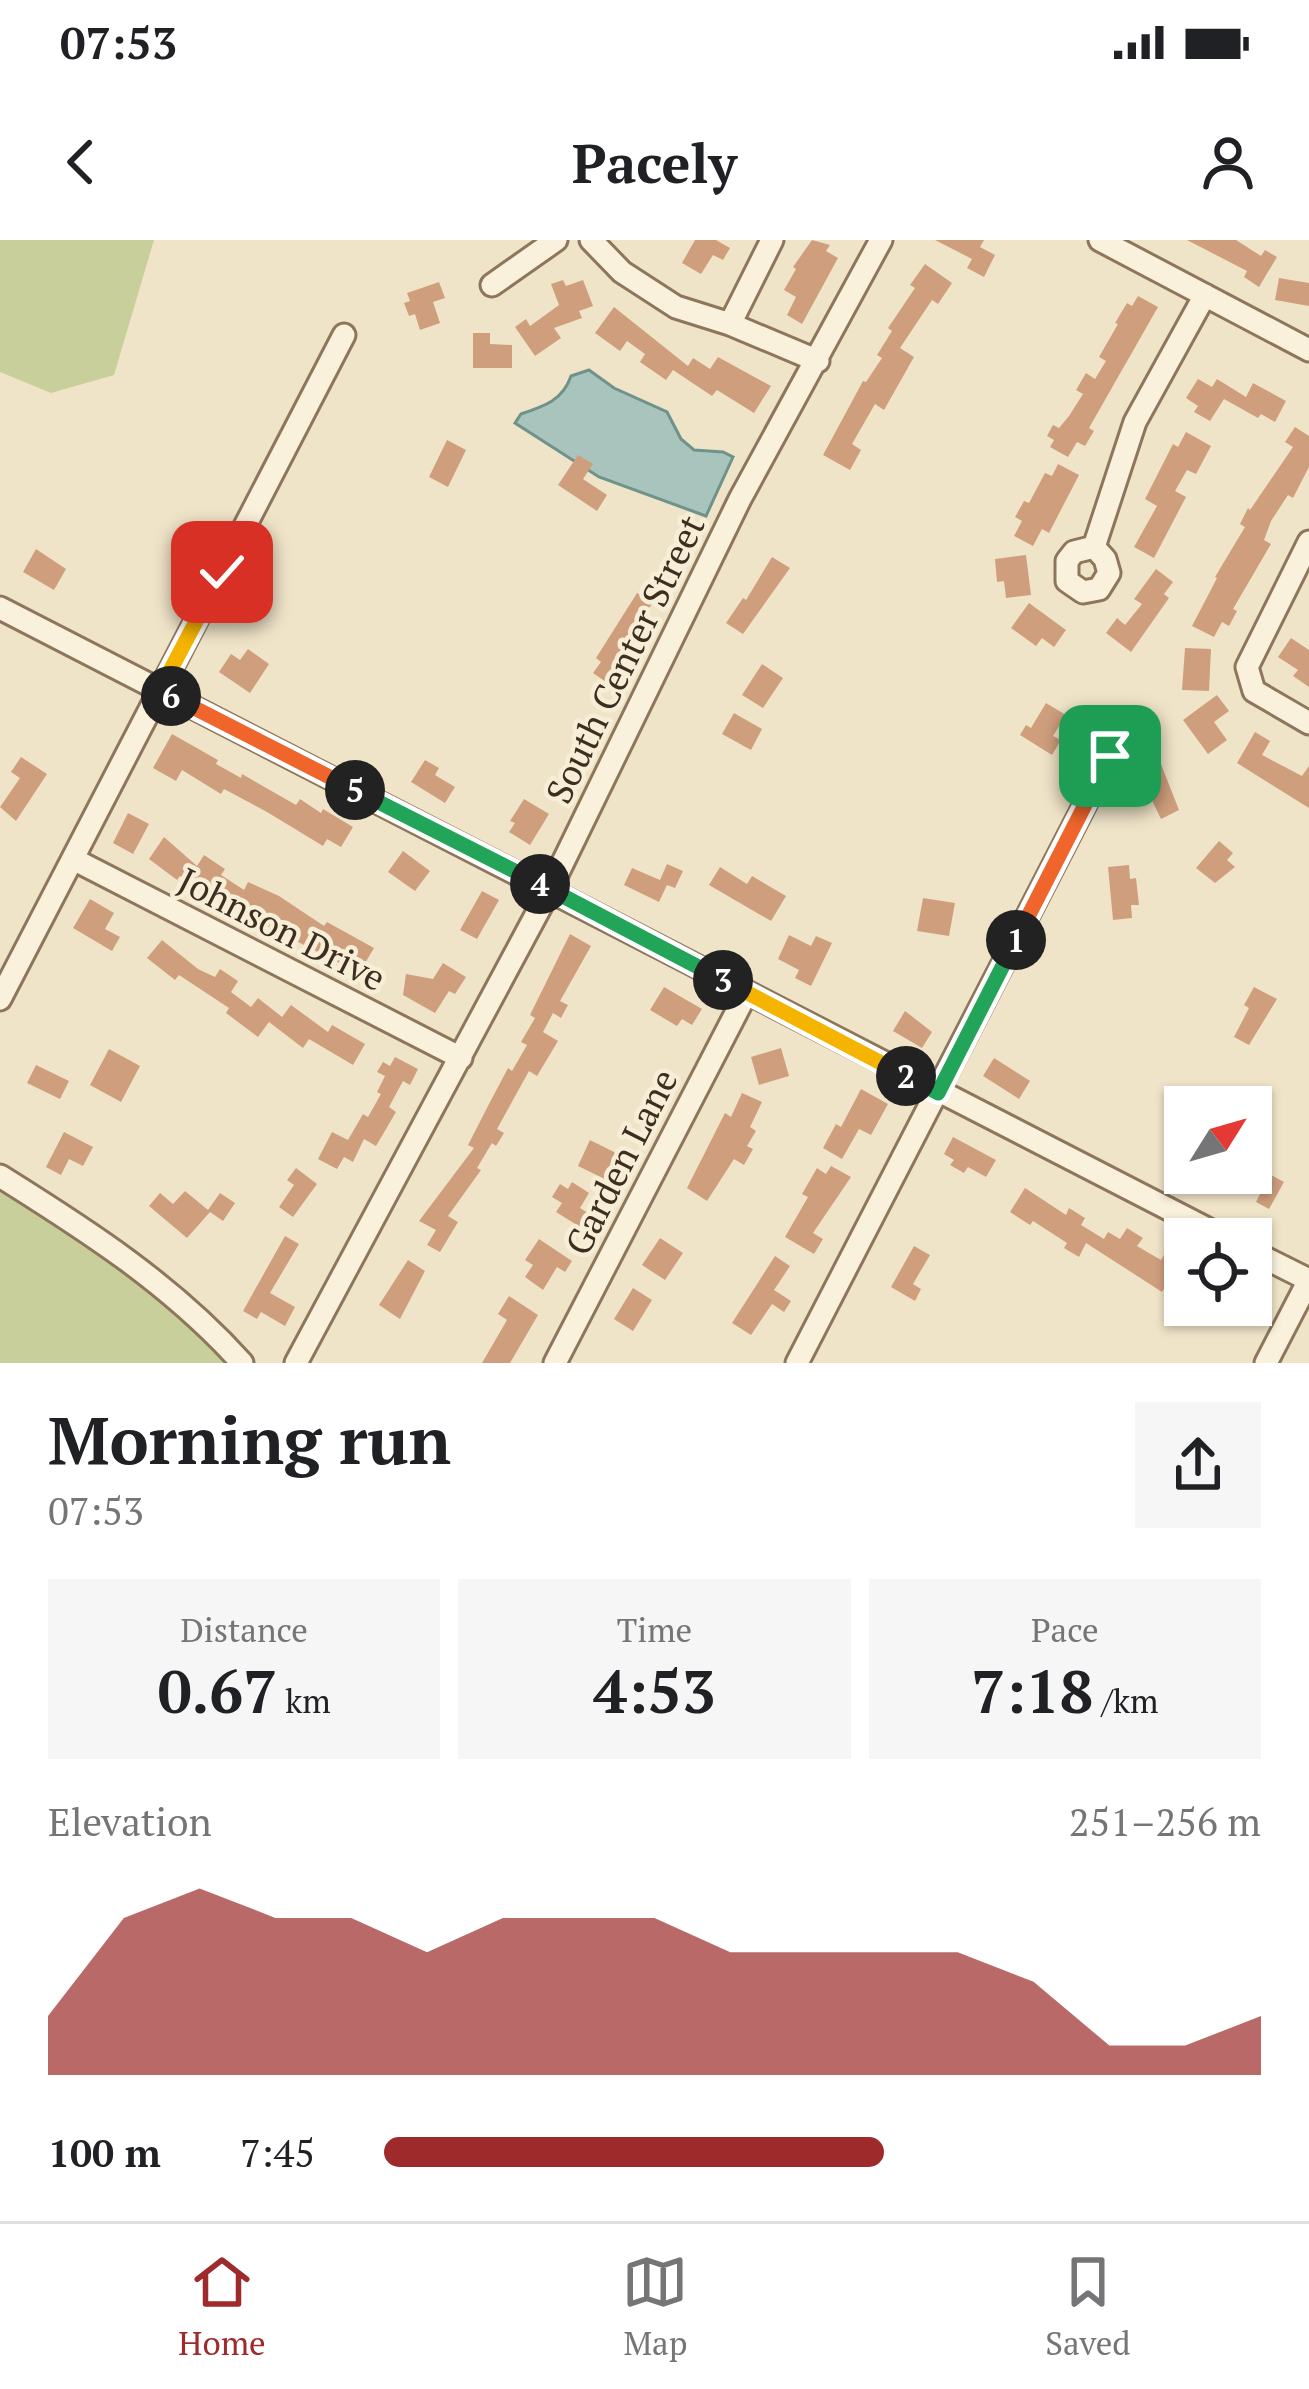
<!DOCTYPE html>
<meta charset="utf-8">
<style>
body{margin:0;font-family:"PT Serif",serif;background:#f6f6f6;color:#202124;height:100vh;display:flex;flex-direction:column;font-size:45px;white-space:nowrap}
*{box-sizing:border-box;margin:0}
p{font-size:39px;color:#757577}
.icon{flex:none;width:66px;height:66px;fill:none;stroke:currentColor;stroke-width:2;stroke-linecap:round;stroke-linejoin:round}
.map{position:relative;height:1123px;overflow:hidden}
.sheet{display:flex;flex-direction:column;background:#fff;flex:1}
.sheet>*{flex:none}
.needle{width:78px;rotate:53deg}
.buttons{position:absolute;left:1164px;top:846px;display:grid;gap:24px}
.buttons a{display:grid;place-items:center;width:108px;height:108px;border-radius:0px;background:#fff;box-shadow:0 3px 9px #0004;font-size:60px}
.pin{position:absolute;display:grid;place-items:center;width:102px;height:102px;color:#fff;margin:-51px;border-radius:24px;box-shadow:0 6px 18px #0006}
.km{position:absolute;width:60px;height:60px;margin:-30px;border-radius:50%;background:#222;color:#fff;font-size:33px;line-height:60px;text-align:center}
.round{display:grid;place-items:center;flex:none;width:126px;height:126px;border-radius:0px;background:#f6f6f6}
.overview{display:flex;align-items:center;justify-content:space-between;height:204px;padding:0 48px}
h1{font-size:66px;font-weight:700;line-height:90px}
.stats{display:grid;grid-template-columns:repeat(3,1fr);gap:18px;height:204px;padding:12px 48px}
.stats div{display:grid;align-content:center;border-radius:0px;background:#f6f6f6;text-align:center}
.stats b{font-size:60px;font-weight:700}
.stats small{font-size:33px;font-weight:400}
.stats p{font-size:33px}
.chart{height:336px;padding:24px 48px}
.chart p{display:flex;justify-content:space-between}
.chart svg{width:100%;height:216px;margin-top:12px;fill:#9e2a2b;opacity:.7}
ul{padding:0 48px;list-style:none;font-size:39px}
li{display:grid;grid-template-columns:192px 144px 1fr;align-items:center;height:90px}
li i{height:30px;border-radius:15px;background:#9e2a2b}
.status{display:flex;justify-content:space-between;align-items:center;height:84px;padding:0 60px;background:#fff;direction:ltr}
.status svg{height:33px;fill:currentColor}
header{display:flex;justify-content:space-between;align-items:center;height:156px;padding:0 48px;background:#fff;font-size:54px;font-weight:700}
.tab-bar{display:flex;justify-content:space-around;align-items:center;height:168px;border-top:3px solid #e0e0e0;background:#fff;font-size:33px;color:#757577}
.tab-bar a{display:grid;justify-items:center;gap:6px}
.tab-bar .active{color:#9e2a2b}
.map>svg:first-child{display:block}
.green{fill:#c9cf9b}
.water{fill:#a9c4bc;stroke:#6f938a;stroke-width:3}
.building{fill:#cf9f7d}
.lines{fill:none;stroke-linecap:round;stroke-linejoin:round}
.minor-casing{stroke:#8d765c;stroke-width:27}
.minor{stroke:#faf1dc;stroke-width:21}
.split-1-casing{stroke:#fff;stroke-width:24}
.split-2-casing{stroke:#fff;stroke-width:24}
.split-3-casing{stroke:#fff;stroke-width:24}
.split-4-casing{stroke:#fff;stroke-width:24}
.split-5-casing{stroke:#fff;stroke-width:24}
.split-6-casing{stroke:#fff;stroke-width:24}
.split-7-casing{stroke:#fff;stroke-width:24}
.split-1{stroke:#f0652b;stroke-width:15}
.split-2{stroke:#22a559;stroke-width:15}
.split-3{stroke:#f5b400;stroke-width:15}
.split-4{stroke:#22a559;stroke-width:15}
.split-5{stroke:#22a559;stroke-width:15}
.split-6{stroke:#f0652b;stroke-width:15}
.split-7{stroke:#f5b400;stroke-width:15}
.labels{text-anchor:middle;stroke-width:9;stroke-linejoin:round;paint-order:stroke}
.street-label{font-size:36px;fill:#3d2e20;stroke:#f7eed8}
</style>
<div class="status"><b>07:53</b><svg viewBox="0 0 49 12"><path d="M0 12V9h3v3zM5 12V6h3v6zM10 12V3h3v9zM15 12V0h3v12zM26 1h20v11H26zM47 4h2v5h-2z"/></svg></div>
<header><svg class="icon" aria-label="back" viewBox="0 0 24 24"><path d="M15 5l-7 7 7 7"/></svg>Pacely<svg class="icon" aria-label="person" viewBox="0 0 24 24"><circle cx="12" cy="8" r="4"/><path d="M4 21q1-7 8-7t8 7"/></svg></header>
<div class="map">
<svg width="1309" height="1123" viewBox="0 0 1309 1123">
<rect width="100%" height="100%" fill="#f0e4c8"/>
<path class="green" d="M0,0H154L114,135L51,153L0,132Z
M0,935L80,985L239,1123H0Z"/>
<path class="water" d="M589,130L614,148L667,172L681,199L694,210L723,212L733,217L706,276L599,237L515,183L521,174C545,166 563,160 571,136Z"/>
<path class="building" d="M695,0H716L730,8L723,20L713,15L701,34L682,23Z
M812,0L830,5L826,11L838,18L802,84L787,75L796,57L784,50L796,29L793,27Z
M935,0H984L980,7L995,15L984,37L967,28L972,19Z
M1187,0H1236L1261,16L1265,10L1277,17L1259,47L1244,37L1247,31Z
M925,24L952,43L938,64L932,60L900,108L914,117L884,170L875,164L852,204L861,210L850,230L823,215L863,141L866,142L882,118L877,115L892,91L888,88L915,48L910,45Z
M1279,38L1309,43V66L1275,60Z
M563,40L566,46L583,40L593,66L579,71L582,78L554,88L561,98L535,116L515,87L526,79L530,86L559,65L551,44Z
M439,42L445,58L433,62L440,83L420,90L415,74L409,76L404,63L410,61L407,53Z
M1138,56L1158,67L1089,188L1094,191L1085,206L1077,202L1068,217L1050,207L1054,200L1047,196L1053,185L1059,188L1069,176L1083,154L1076,150L1086,133L1095,139L1106,121L1099,117L1118,84L1115,83L1127,63L1132,66Z
M614,67L688,126L693,118L710,129L718,117L771,146L754,173L717,150L712,156L673,130L666,140L640,122L645,114L627,101L620,111L595,93Z
M473,93H490V104L512,105V128H473Z
M1198,139L1212,147L1217,139L1246,157L1253,143L1286,161L1275,182L1261,174L1258,178L1224,159L1210,181L1194,172L1198,166L1186,158Z
M1295,187L1309,196V227L1293,258L1288,255L1271,281L1264,300L1271,304L1233,369L1237,371L1229,386L1222,382L1214,397L1192,386L1217,338L1215,337L1245,287L1240,284L1248,268L1250,270L1293,207L1285,202Z
M1186,192L1211,206L1196,234L1187,230L1175,251L1186,257L1154,318L1134,307L1157,266L1145,259L1173,204L1178,207Z
M447,200L466,210L448,247L429,237Z
M578,215L593,224L583,239L607,255L597,271L558,245Z
M1058,224L1079,235L1049,293L1042,289L1033,306L1014,296L1022,281L1015,277L1024,261L1029,263L1045,233L1052,236Z
M36,309L66,329L54,350L23,332Z
M1026,315L1031,355L1006,358L1004,341L997,342L995,319Z
M772,317L790,328L743,394L726,383L743,358L746,360Z
M1156,329L1173,342L1164,354L1169,358L1131,412L1106,393L1117,378L1125,385L1142,364L1134,359Z
M637,353L653,362L626,404L631,408L606,442L593,433L601,422L596,418Z
M1029,363L1066,390L1054,407L1042,398L1036,406L1011,388Z
M1291,398L1309,410V447L1293,436L1298,430L1278,417Z
M1185,408L1211,409L1209,451L1182,450Z
M248,409L269,424L250,453L219,432L231,414L240,420Z
M762,424L783,438L763,468L742,455Z
M1217,455L1229,471L1214,482L1227,500L1208,514L1183,480Z
M1046,463L1066,475L1053,496L1061,500L1052,515L1020,495L1026,485L1031,488Z
M734,473L762,489L751,510L722,494Z
M1255,492L1270,501L1262,515L1302,536L1309,526V568L1237,523Z
M172,494L218,520L216,524L241,538L242,534L296,565L300,559L321,573L323,569L353,587L341,607L327,599L323,606L267,572L224,549L221,554L182,530L176,541L153,528Z
M1157,514L1179,570L1161,579L1135,525Z
M21,517L47,534L16,581L0,567L20,538L11,532Z
M425,520L439,528L435,535L455,547L445,563L411,542Z
M524,559L549,574L530,605L509,592L515,583L510,581Z
M128,573L149,584L133,614L113,603Z
M164,597L197,626L204,615L225,629L221,635L244,650L248,642L279,656L324,686L327,682L374,708L359,733L218,661L180,636L177,640L149,619Z
M1219,601L1233,613L1227,620L1235,627L1215,643L1196,628Z
M403,611L430,631L415,651L388,632Z
M667,624L683,631L675,648L667,645L659,662L624,645L632,628L660,640Z
M1129,625L1130,639L1136,638L1139,665H1131L1132,678L1113,680L1108,627Z
M720,627L747,644L752,636L786,656L771,681L709,645Z
M482,651L499,660L477,699L460,690Z
M923,658L955,663L949,696L917,691Z
M90,659L114,673L105,689L120,697L112,711L73,688Z
M570,694L591,706L560,761L568,765L561,778L553,773L543,792L558,801L537,836L529,831L497,889L504,893L496,906L492,903L477,928L481,930L448,976L458,982L440,1012L427,1005L436,990L419,981L474,908L468,905L488,866L508,828L512,831L527,805L521,802L535,778L530,775Z
M789,695L811,706L816,696L832,703L811,746L795,738L799,730L778,719Z
M162,700L198,729L215,737L220,729L238,741L231,752L251,767L258,758L282,777L291,765L328,792L332,785L365,804L353,825L309,799L303,808L269,782L258,797L226,773L229,768L179,735L175,740L147,718Z
M443,723L466,737L455,754L449,751L435,773L403,755L406,734L433,739Z
M664,747L702,769L692,785L682,779L677,786L650,770Z
M1254,747L1277,759L1249,805L1234,797L1249,768L1244,765Z
M905,771L932,792L922,808L893,791Z
M781,808L789,836L759,845L751,817Z
M109,809L140,826L121,862L90,845Z
M395,817L418,829L410,845L403,841L389,867L396,872L376,906L364,899L353,922L344,917L337,929L318,919L332,892L348,900L363,874L368,877L381,854L377,852L385,836L377,832L383,822L390,826Z
M994,818L1030,841L1019,859L983,836Z
M36,825L69,841L60,859L27,843Z
M861,849L888,864L871,895L859,889L842,919L823,908L836,884L841,887Z
M742,853L762,862L750,887L756,891L747,906L753,909L744,925L734,919L707,961L687,948L725,873L731,877Z
M64,892L93,907L83,926L69,919L61,935L46,927Z
M953,897L996,920L986,937L968,927L964,933L950,925L954,920L944,914Z
M590,900L616,913L609,927L621,932L615,944L578,926Z
M831,926L851,937L813,993L823,999L814,1014L785,997L808,957L802,954L817,928L826,934Z
M1254,926L1284,942L1269,969L1256,962L1260,954L1243,945Z
M296,928L317,944L293,977L279,967L294,945L287,940Z
M572,942L589,953L580,968L594,977L585,990L556,972L562,963L552,957L560,944L568,949Z
M1025,948L1066,975L1069,968L1085,978L1081,985L1104,999L1108,992L1120,999L1127,988L1143,998L1137,1006L1161,1020L1168,1008L1185,1018V1049L1170,1039L1162,1052L1086,1003L1079,1017L1064,1008L1067,1003L1033,981L1030,985L1010,972Z
M185,951L208,970L220,953L235,963L223,981L210,972L187,998L149,966L160,953L173,964Z
M285,996L299,1004L270,1053L295,1067L285,1086L261,1072L257,1079L243,1071Z
M660,998L683,1013L665,1040L642,1025Z
M539,999L572,1021L565,1032L557,1027L543,1050L525,1037L533,1025L525,1020Z
M914,1006L930,1015L913,1044L921,1049L915,1061L891,1047Z
M775,1016L790,1026L774,1050L791,1061L784,1072L772,1064L751,1095L732,1083Z
M408,1020L425,1031L400,1079L379,1065Z
M633,1048L652,1060L633,1091L614,1079Z
M509,1056L538,1075L510,1123H482L507,1080L498,1074Z"/>
<g class="lines">
<defs>
<path id="minor" d="M591,0L622,32L676,67L730,84L818,121
M1100,0L1309,110
M492,45L556,0
M730,84L772,0
M1309,302L1247,427L1254,451L1309,483
M1094,307L1105,319L1109,333L1099,349L1083,352L1067,341V321L1074,312L1094,307L1135,182L1205,55
M0,368L1227,999
M73,619L461,818
M0,759L344,95
M0,936C88,991 172,1045 242,1123
M1251,1011L1309,1040L1266,1123
M296,1123L550,649L740,259L881,0
M555,1123L747,752
M797,1123L1110,516"/>
</defs>
<use href="#minor" class="minor-casing"/>
<use href="#minor" class="minor"/>
</g>
<g class="lines">
<defs>
<path id="split-1" d="M1016,700L1110,516"/>
<path id="split-2" d="M906,836L938,853L1016,700"/>
<path id="split-3" d="M723,740L906,836"/>
<path id="split-4" d="M540,644L723,740"/>
<path id="split-5" d="M355,550L540,644"/>
<path id="split-6" d="M171,456L355,550"/>
<path id="split-7" d="M171,456L160,450L222,332"/>
</defs>
<use href="#split-1" class="split-1-casing"/>
<use href="#split-2" class="split-2-casing"/>
<use href="#split-3" class="split-3-casing"/>
<use href="#split-4" class="split-4-casing"/>
<use href="#split-5" class="split-5-casing"/>
<use href="#split-6" class="split-6-casing"/>
<use href="#split-7" class="split-7-casing"/>
<use href="#split-1" class="split-1"/>
<use href="#split-2" class="split-2"/>
<use href="#split-3" class="split-3"/>
<use href="#split-4" class="split-4"/>
<use href="#split-5" class="split-5"/>
<use href="#split-6" class="split-6"/>
<use href="#split-7" class="split-7"/>
</g>
<g class="labels">
<g class="street-label">
<text transform="translate(625 419) rotate(-64)" y="13">South Center Street</text>
<text transform="translate(282 689) rotate(27)" y="13">Johnson Drive</text>
<text transform="translate(621 922) rotate(-63)" y="13">Garden Lane</text>
</g>
</g>
</svg>
<div class="buttons">
<a><svg class="needle" viewBox="-14 -14 28 28"><path d="M0-13l5 13h-10z" fill="#e53935"/><path d="M0 13l5-13h-10z" fill="#757577"/></svg></a>
<a><svg class="icon" aria-label="locate" viewBox="0 0 24 24"><circle cx="12" cy="12" r="6"/><path d="M12 2v4M12 18v4M2 12h4M18 12h4"/></svg></a>
</div>
<div class="pin" style="left:1110px;top:516px;background:#1e9e55"><svg class="icon" aria-label="arrive" viewBox="0 0 24 24"><path d="M6 21V4h12l-3 4 3 4H6"/></svg></div>
<div class="pin" style="left:222px;top:332px;background:#d93025"><svg class="icon" aria-label="check" viewBox="0 0 24 24"><path d="M5 12l5 5 9-10"/></svg></div>
<b class="km" style="left:1016px;top:700px">1</b>
<b class="km" style="left:906px;top:836px">2</b>
<b class="km" style="left:723px;top:740px">3</b>
<b class="km" style="left:540px;top:644px">4</b>
<b class="km" style="left:355px;top:550px">5</b>
<b class="km" style="left:171px;top:456px">6</b>
</div>
<section class="sheet">
<div class="overview"><div><h1>Morning run</h1><p>07:53</p></div><a class="round"><svg class="icon" aria-label="share" viewBox="0 0 24 24"><path d="M12 15V3M7 8l5-5 5 5M5 13v7h14v-7"/></svg></a></div>
<div class="stats">
<div><p>Distance</p><b>0.67<small> km</small></b></div>
<div><p>Time</p><b>4:53</b></div>
<div><p>Pace</p><b>7:18<small> /km</small></b></div>
</div>
<div class="chart"><p><span>Elevation</span>251–256 m</p>
<svg viewBox="0 0 160 44" preserveAspectRatio="none"><path d="M0 44V32L10 12L20 6L30 12L40 12L50 19L60 12L70 12L80 12L90 19L100 19L110 19L120 19L130 25L140 38L150 38L160 32V44z"/></svg>
</div>
<ul>
<li><b>100 m</b>7:45<i style="width:57%"></i></li>
</ul>
</section>
<nav class="tab-bar">
<a class="active"><svg class="icon" aria-label="home" viewBox="0 0 24 24"><path d="M3 11l9-7 9 7M6 9v11h12V9"/></svg>Home</a>
<a><svg class="icon" aria-label="map" viewBox="0 0 24 24"><path d="M3 6l6-2 6 2 6-2v14l-6 2-6-2-6 2zM9 4v14M15 6v14"/></svg>Map</a>
<a><svg class="icon" aria-label="saved" viewBox="0 0 24 24"><path d="M7 4h10v16l-5-4-5 4z"/></svg>Saved</a>
</nav>
